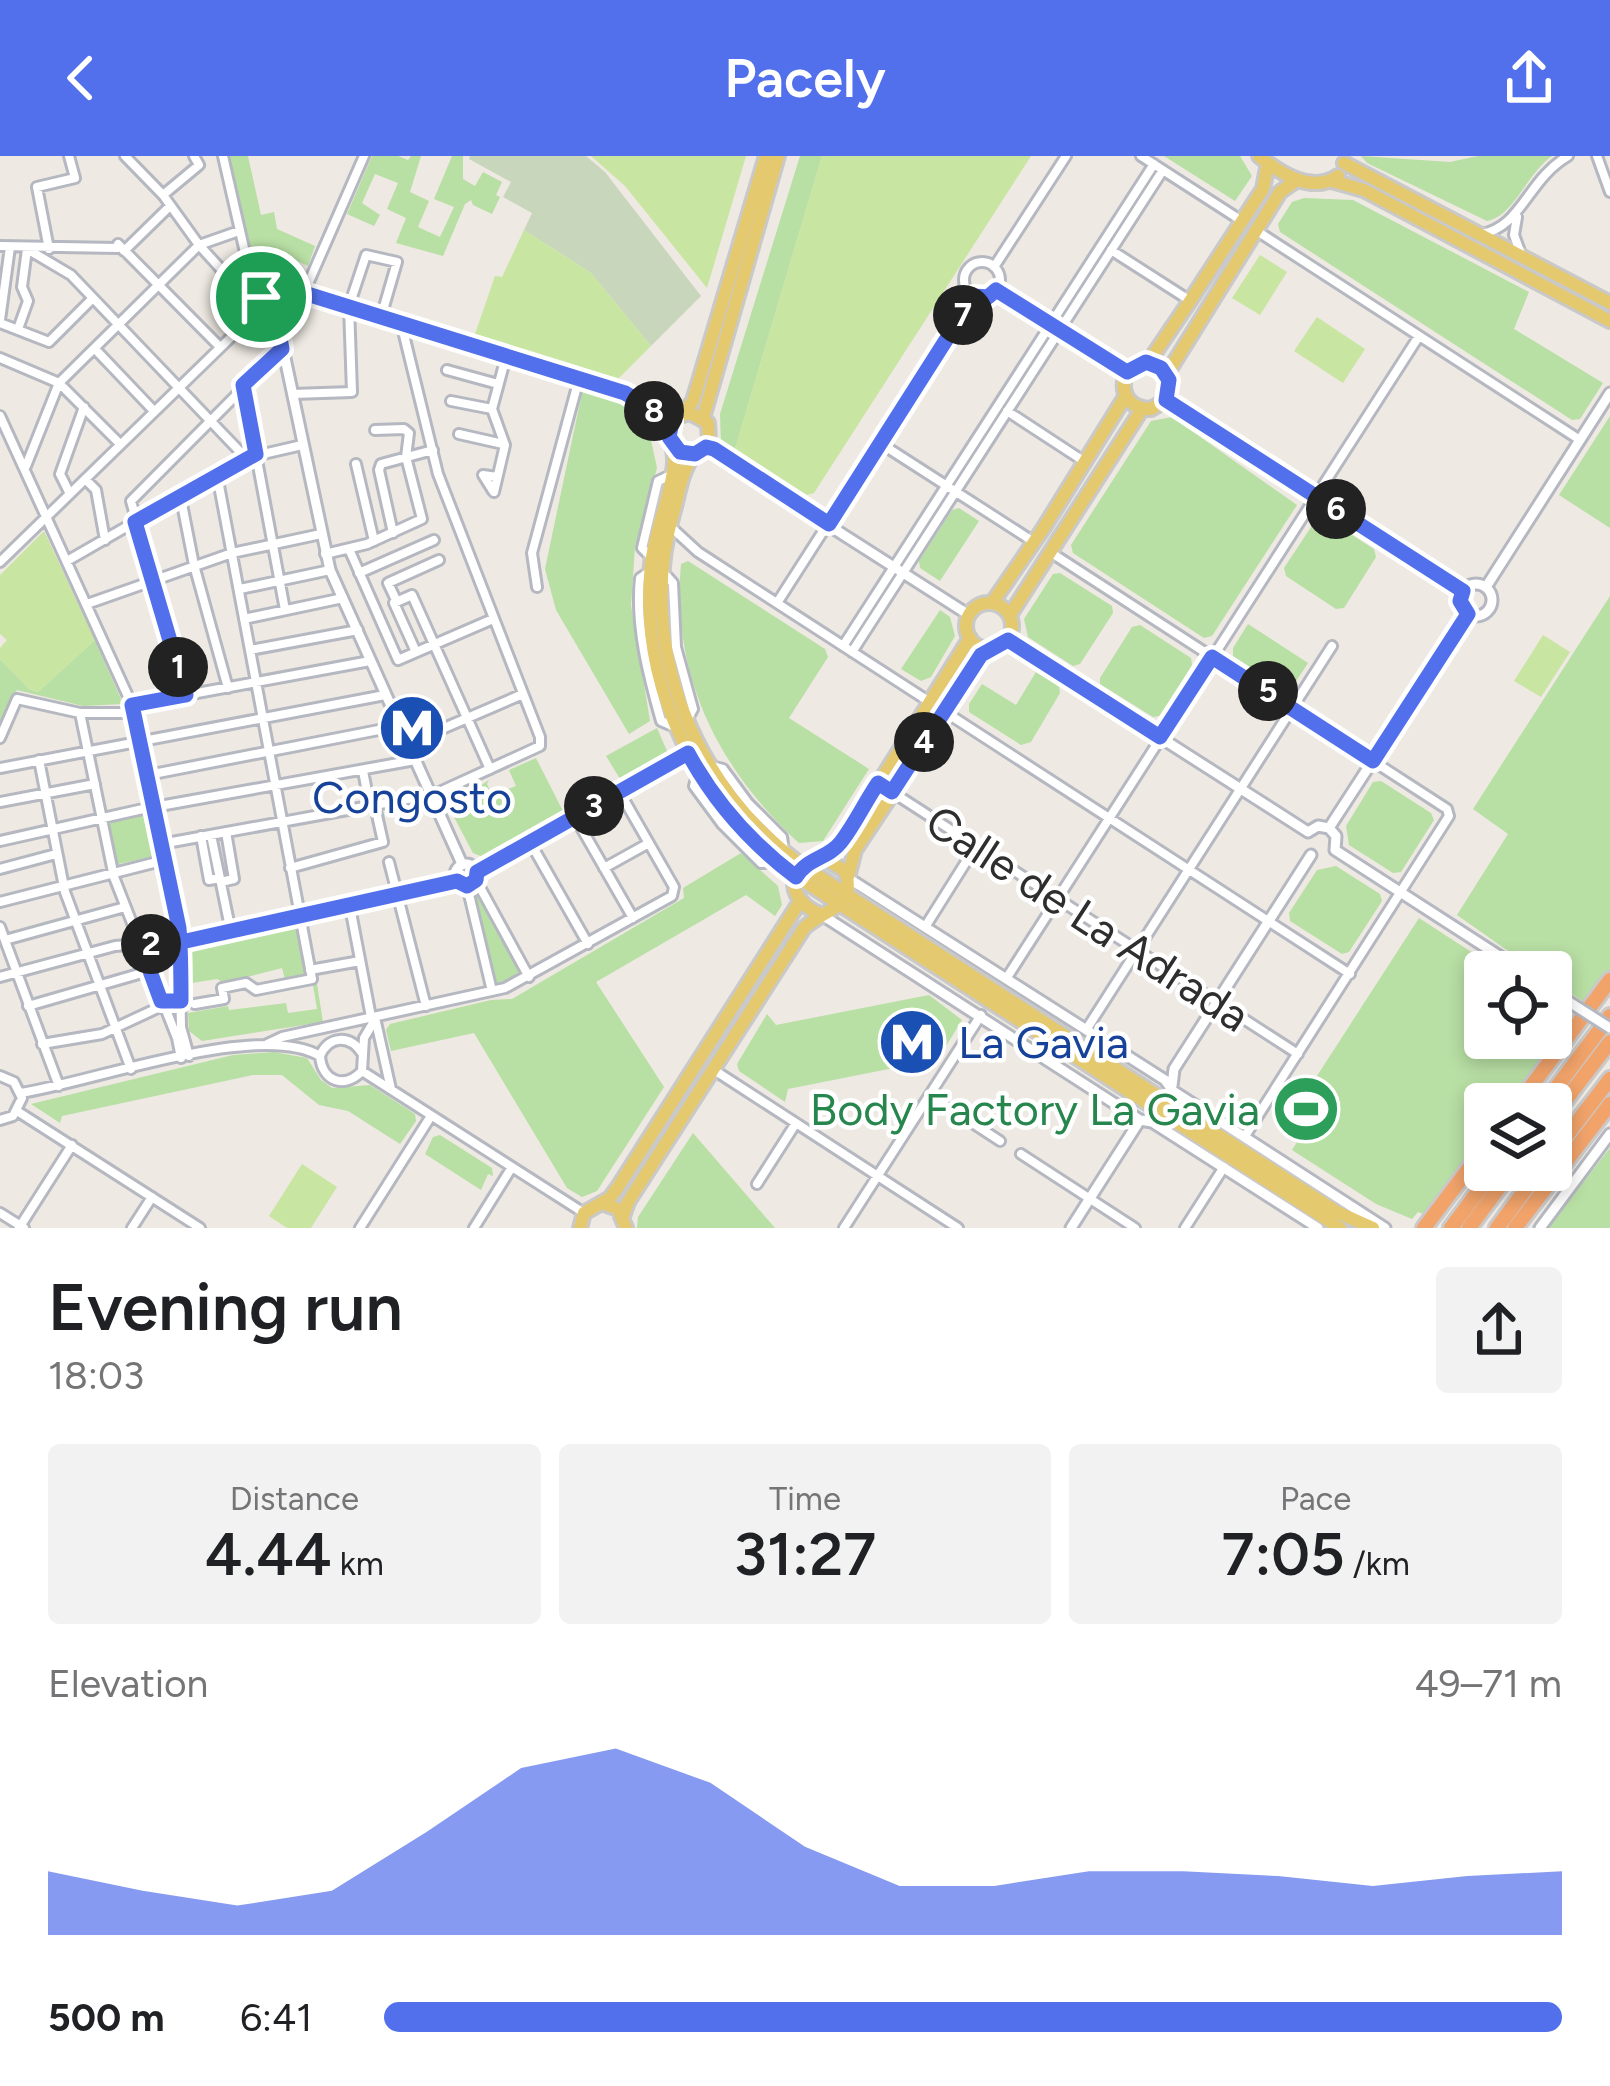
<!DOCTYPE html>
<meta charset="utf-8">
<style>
body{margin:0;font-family:Figtree,sans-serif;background:#f2f2f2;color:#202124;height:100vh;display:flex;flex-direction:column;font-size:45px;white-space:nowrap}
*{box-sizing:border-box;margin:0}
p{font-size:39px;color:#757577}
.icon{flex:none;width:66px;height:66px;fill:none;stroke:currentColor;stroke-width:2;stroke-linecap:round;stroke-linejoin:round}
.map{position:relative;height:1072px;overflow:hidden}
.drawer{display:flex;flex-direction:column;background:#fff;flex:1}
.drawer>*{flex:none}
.buttons{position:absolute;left:1464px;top:795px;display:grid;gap:24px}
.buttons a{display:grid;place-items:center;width:108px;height:108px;border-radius:12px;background:#fff;box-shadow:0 6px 18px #0003;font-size:60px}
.pin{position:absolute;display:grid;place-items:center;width:102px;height:102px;color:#fff;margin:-51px;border:6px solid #fff;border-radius:50%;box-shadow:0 3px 12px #0007}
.km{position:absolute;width:60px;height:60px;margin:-30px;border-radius:50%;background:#222;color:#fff;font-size:33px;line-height:60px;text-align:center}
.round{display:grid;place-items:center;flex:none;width:126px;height:126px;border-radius:12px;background:#f2f2f2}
.headline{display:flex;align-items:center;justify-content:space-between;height:204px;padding:0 48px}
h1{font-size:66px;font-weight:600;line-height:90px}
.metrics{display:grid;grid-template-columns:repeat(3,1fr);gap:18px;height:204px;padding:12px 48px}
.metrics div{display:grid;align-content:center;border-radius:12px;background:#f2f2f2;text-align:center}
.metrics b{font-size:60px;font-weight:600}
.metrics small{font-size:33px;font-weight:400}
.metrics p{font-size:33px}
.chart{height:336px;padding:24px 48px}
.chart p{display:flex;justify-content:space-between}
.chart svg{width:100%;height:216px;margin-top:12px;fill:#5270eb;opacity:.7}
ul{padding:0 48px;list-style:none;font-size:39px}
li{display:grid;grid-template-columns:192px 144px 1fr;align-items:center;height:90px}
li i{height:30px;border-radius:15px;background:#5270eb}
header{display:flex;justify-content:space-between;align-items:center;height:156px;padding:0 48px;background:#5270eb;color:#fff;font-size:54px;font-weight:600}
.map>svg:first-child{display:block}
.green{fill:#b8dfa4}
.cemetery{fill:#c8d6bb}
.pitch{fill:#c8e5a1}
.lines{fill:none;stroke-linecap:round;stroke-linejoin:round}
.street-casing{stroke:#b5b8c0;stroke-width:14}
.secondary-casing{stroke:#b5b8c0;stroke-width:15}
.primary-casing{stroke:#c9c9c9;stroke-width:18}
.highway-casing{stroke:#c9c9c9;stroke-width:20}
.street{stroke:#fff;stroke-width:8}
.secondary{stroke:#fff;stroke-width:9}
.primary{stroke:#e5c96f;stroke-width:12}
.highway{stroke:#f1a36a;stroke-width:14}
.secondary-bridge-casing{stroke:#b5b8c0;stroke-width:15;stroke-linecap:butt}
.secondary-bridge{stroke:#fff;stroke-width:9}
.route-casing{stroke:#fff;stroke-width:24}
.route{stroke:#5270eb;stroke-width:15}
.labels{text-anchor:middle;stroke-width:9;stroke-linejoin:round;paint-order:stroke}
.transit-label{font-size:45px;fill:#164399;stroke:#fff}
.street-label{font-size:45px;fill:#2e2e2e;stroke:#fff}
.leisure-label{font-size:45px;fill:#27864d;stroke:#fff;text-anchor:end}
</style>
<header><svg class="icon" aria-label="back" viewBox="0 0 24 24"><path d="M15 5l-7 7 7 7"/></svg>Pacely<svg class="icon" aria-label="share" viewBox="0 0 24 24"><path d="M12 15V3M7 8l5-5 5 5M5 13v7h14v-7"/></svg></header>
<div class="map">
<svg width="1610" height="1072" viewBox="0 0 1610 1072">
<rect width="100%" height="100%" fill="#eee9e2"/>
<path class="green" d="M223,0H248L261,59L274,56L277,73L315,90L308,110L273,94L272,129L256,133Z
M372,0H398L408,4L411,0H421L410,36L429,45L418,71L440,81L454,51L434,43L452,0H463V23L475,30L483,16L502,26L496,39L500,41L492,58L473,49L471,44L465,48L443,100L396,87L406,62L387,53L398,27L375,18L362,47L380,59L374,70L347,58Z
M800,0H822L735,293L729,294L721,289L720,258Z
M1164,0H1240L1252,20L1235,45Z
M1361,0L1450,6L1478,0H1552C1527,17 1514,60 1487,65L1367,7Z
M1304,42L1353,44L1529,136L1514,173L1603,227L1580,263L1572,264L1280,76L1278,68L1292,46Z
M583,232L645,256L657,312L635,391L631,449L650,565L629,578L556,454L545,413Z
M1610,260V372L1559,339Z
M1172,261L1297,349L1212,480L1204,482L1073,397L1071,389L1151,265Z
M959,352L979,365L940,425L920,412L919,405L952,354Z
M1324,361L1374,393L1376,401L1344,452L1336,453L1286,420L1284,412L1317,362Z
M688,405L825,493L828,501L789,562L869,613L823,685L799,687C719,614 671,519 681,408Z
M1060,417L1112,450L1113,457L1080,508L1073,510L1028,481L1024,463L1053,418Z
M1610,440V813L1585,847L1551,824V816H1538L1457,759L1508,678L1473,653Z
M940,454L950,461L955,480L931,521L921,525L901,513Z
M1248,468L1308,507L1291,533H1284L1233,500V492Z
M1140,469L1191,502L1192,509L1160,560L1153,561L1100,528V522L1132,471Z
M95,484L123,548L83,550L17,534L0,571V503L29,533L38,536Z
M1036,516L1059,530L1060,537L1031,586L1021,589L969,556V548L982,528L1016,549Z
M657,572L667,595L665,602L622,626L606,600Z
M536,602L565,659L488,703L473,697L446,646L453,643L459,653L479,645L475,633L489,624L487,628L492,639L516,630L509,614Z
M1381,625L1431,657L1434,664L1401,716L1393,717L1349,689L1346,670L1373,626Z
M146,657L156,700L118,708L109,666Z
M741,697L778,730L782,749L775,760L746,739L596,826L664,931L597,1035L582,1041L567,1032L474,877L391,895L386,874L390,868L491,844L512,843L684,742L683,732Z
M1336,710L1380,738L1382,745L1349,796L1342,798L1290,765L1289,757L1317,714Z
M476,731L521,816L498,828L494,825L471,733Z
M1419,762L1502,816H1485V882H1551V853L1571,866L1510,948H1485V978L1425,1059L1418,1056L1412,1063L1376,1048L1292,994L1331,934L1315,923Z
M296,772L305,818L285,823L282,812L224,827L217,823L192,827L191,792Z
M317,828L323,866L202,885L189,875L188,857L228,850L229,854L286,847L288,857L317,853L313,829Z
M929,839L962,864L932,913L929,905L788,933L785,946L739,915L737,908L767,858L776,869Z
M274,896L307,902L321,924L332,932L370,929L415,958L416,965L400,988L348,955L319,949L282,919H253L62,960L60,967L31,948L233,899Z
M693,977L775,1072H637L638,1061Z
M440,979L492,1012L493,1020L488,1018L481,1034L425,998L433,981Z
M1610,992V1072H1547Z"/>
<path class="cemetery" d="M470,0H586L605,16L701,140L651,190L591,117L524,74L532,57L503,41L511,26L469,3Z"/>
<path class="pitch" d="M591,0H746L707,132L625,30Z
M822,0H1031L814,337L807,339L735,293Z
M524,74L591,117L651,190L616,225L473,184L495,120L502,121Z
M1260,99L1287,116L1260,159L1232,142Z
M1317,161L1365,193L1343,227L1294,195Z
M44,375L95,484L38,536L29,533L0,503V492L7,484L0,478V419Z
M1543,479L1570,496L1541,541L1514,525Z
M302,1008L337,1031L311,1072H287L269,1060Z"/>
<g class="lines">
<defs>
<path id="street" d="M125,0L163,39L199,89L230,123L240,133L261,141
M223,0L254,136
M1141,0L1242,65
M1597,0L1610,36
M163,39L199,9L194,0
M1517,61L1514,79L1521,98
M1257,75L1580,284
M1481,78C1521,72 1528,23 1568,0
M118,88L219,190
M0,90L118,92
M49,93L37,31L75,22L69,0
M1111,94L1189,144
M124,95L170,50
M964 124a18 18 0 1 1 36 0a18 18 0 1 1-36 0Z
M994,111L1066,0
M996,134L1127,216
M304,137L364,0
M282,145L304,137L349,150L625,237L672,266
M0,164L10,91
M0,167L49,186L93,142
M18,173L28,145L22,131L27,93L71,119L246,302
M95,193L154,255
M0,202L59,227L120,288
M447,214L498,228
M243,229L285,454
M293,238L352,236L349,150L366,99L397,106L381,161
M451,245L492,253
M1167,245L1463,435
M1007,255L1085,306
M0,260L132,549L179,772L181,871L189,900
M459,278L503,288
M880,287L1034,386
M356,308L374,385
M26,310L59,227L199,89L239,75
M85,323L96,334L105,384
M493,335L483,319L497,321
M494,336L505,289L492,253L506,201
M70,338L60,318L84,251
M180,338L194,409L228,532
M673,373L698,396L1350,818
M393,377L379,314L381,308L433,294
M349,393L398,504L493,463
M1050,396L1447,653L1449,660L1245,980
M325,398L367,388L422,363L406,301L409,277L404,273L375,274
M652,402L642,392L658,325L671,319
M67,405L246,302L302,289
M0,406L262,151L263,138L276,136L282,145
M649,416L640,422C635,469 648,519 661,565L675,571
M663,416L673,427L676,491L693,553L687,564
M359,417L434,384
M537,431L532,397L579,223
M240,433L330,414
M396,444L388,427L439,404
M777,447L974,140
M87,448L232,397L321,378
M244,463L343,442
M843,490L1154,8
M250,494L358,474
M416,496L394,447L412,439L490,613
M852,496L1163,14
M186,540L131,345L282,193
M132,549L370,505
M80,557L114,721L177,882L181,902
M0,582L17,543L80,557H134
M407,588L523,538
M39,604L65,736L131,913
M711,610L723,613L748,647L782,681L784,695
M0,612L385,539
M363,615L370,651
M698,615L694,630L722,668L761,707L776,706
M148,619L399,570
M889,634L1298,898
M0,646L95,628
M575,661L633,762
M211,679L231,776
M201,680L209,724L220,722
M0,685L143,653L415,604
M530,686L588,788
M161,688L435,638L540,590V581L438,318L404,179L406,170
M389,706L426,850
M290,712L383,686L375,650
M604,712L649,687
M0,713L56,698
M477,716L688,597
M476,724L529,821
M221,726L234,723L226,676
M467,730L492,835
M0,746L165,704
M350,751L371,861
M0,771L59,930
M925,771L976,690
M5,784L125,751
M310,814L360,805
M0,821L115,790L186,785L457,725
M1006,823L1419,180
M195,848L224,843L222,832L246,827L256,834L312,823L217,319
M28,850L149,815
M376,866L391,933
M1086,874L1332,490
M42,888L102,878L164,849
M267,888L282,881L505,832L672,740L674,731L619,635
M320,900C322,925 344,934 362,915L364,882L376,862
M320,900C329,879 350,879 362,897
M714,914L958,1072
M362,915L584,1057
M0,920L14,926L22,942L13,960L0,964
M21,937C93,926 260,864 320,900
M931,940L1000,985
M17,955L200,1072
M1021,998L1135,1072
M757,1028L796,967
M0,1057L24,1072
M19,1072L72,989
M132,1072L152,1041
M360,1072L431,960
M474,1072L512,1011
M844,1072L981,859
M1185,1072L1224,1011"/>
<path id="secondary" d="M275,155L330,414L462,708
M706,291L969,459
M1460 444a16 16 0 1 1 32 0a16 16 0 1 1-32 0Z
M1486,431L1610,237
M1008,484L1308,676
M1329,672L1468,458
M1308,676L1318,670L1329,672L1336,680L1335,694
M1335,694L1524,816
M455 719a11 11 0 1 1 22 0a11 11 0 1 1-22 0Z
M848,722L1165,924L1173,935L1385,1072
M822,759L1140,964L1152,966L1165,956
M1551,834L1563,842
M1172,930L1174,913L1311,699
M1152,966L1318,1072
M1071,1072L1140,964
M1540,1072L1610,978"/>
<path id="primary" d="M1259,0C1281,18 1312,38 1338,20
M1344,7L1610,147
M1332,25L1364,34L1610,165
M1146,206L1161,212L1170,231L1166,244L1151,253C1129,253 1118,236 1127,216L1152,201L1190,145L1263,33L1268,7
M1167,218L1280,36L1297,24
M683,258L693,245L766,0
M703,262L778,0
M670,286L680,296L701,295L709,285L708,267L690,257C657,264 676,286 674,308C671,341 655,374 651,408C638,531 698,648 796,720L1340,1072
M695,298C681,314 679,338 673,358C635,488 694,633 803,710L1337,1056L1373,1072
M966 470a23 23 0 1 1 46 0a23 23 0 1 1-46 0Z
M992,447L1043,373L1125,241
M1010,459L1142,253
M848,721L855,694L988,493
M822,759C800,751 781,727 806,708C817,699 827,700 840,689L970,482
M602,1047L618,1053L626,1072
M623,1060L628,1046L804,772C824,753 858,751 845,715L824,702
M580,1072L584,1057L610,1042L618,1031L799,747"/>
<path id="highway" d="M1518,948L1610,824
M1544,948L1610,860
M1551,963L1610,886
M1551,1000L1610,923
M1424,1072L1485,991
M1451,1072L1494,1014
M1469,1072L1512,1014
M1497,1072L1540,1014
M1515,1072L1610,948"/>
</defs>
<use href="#street" class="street-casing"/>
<use href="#secondary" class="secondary-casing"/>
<use href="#primary" class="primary-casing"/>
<use href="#highway" class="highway-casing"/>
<use href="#street" class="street"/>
<use href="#secondary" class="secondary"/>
<use href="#primary" class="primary"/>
<use href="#highway" class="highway"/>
<defs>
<path id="secondary-bridge" d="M1563,842L1610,872"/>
</defs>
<use href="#secondary-bridge" class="secondary-bridge-casing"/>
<use href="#secondary-bridge" class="secondary-bridge"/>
</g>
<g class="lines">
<defs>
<path id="route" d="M261,141L264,154L275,156L282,193L243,229L256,298L135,366L186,539L132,549L179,772C181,797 181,821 181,845H161L140,788L180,786L186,785L457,725L467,730L476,724L477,716L688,597C715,647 751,687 796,721C808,701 828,703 841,686C855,668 865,646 878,627L892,636L981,499L1008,484L1160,581L1212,501L1373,605L1468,458L1460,445L1463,435L1166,244L1169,224L1161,212L1146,206L1127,216L996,134L988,141L974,140L829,368L714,293L706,291L695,298L680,296L669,281L672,266L625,237L304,137L285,145L273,134L261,141"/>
</defs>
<use href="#route" class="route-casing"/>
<use href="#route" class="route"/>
</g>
<defs>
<symbol id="metro-disc" viewBox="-11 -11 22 22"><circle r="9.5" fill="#1a4fb4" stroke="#fff"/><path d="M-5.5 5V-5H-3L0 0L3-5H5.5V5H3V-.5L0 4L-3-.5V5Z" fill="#fff"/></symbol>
<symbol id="stadium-disc" viewBox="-11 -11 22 22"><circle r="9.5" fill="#2e9e5b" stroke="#fff"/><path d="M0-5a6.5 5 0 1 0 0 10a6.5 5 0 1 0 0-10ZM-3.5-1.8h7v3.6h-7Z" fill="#fff"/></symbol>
</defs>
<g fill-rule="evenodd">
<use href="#metro-disc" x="374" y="534" width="76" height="76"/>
<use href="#metro-disc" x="874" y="848" width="76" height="76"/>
<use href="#stadium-disc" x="1268" y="915" width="76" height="76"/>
</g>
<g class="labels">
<g class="transit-label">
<text x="412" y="657">Congosto</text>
<text x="958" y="902" text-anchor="start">La Gavia</text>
</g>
<g class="street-label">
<text transform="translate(1088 762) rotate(33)" y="16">Calle de La Adrada</text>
</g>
<g class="leisure-label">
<text x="1260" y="969">Body Factory La Gavia</text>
</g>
</g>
</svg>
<div class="buttons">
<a><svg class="icon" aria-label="locate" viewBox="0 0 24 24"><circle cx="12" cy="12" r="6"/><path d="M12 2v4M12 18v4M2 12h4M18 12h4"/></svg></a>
<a><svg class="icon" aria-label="layers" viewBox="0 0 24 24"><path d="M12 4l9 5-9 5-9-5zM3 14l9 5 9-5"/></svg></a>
</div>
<div class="pin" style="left:261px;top:141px;background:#1e9e55"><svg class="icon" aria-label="arrive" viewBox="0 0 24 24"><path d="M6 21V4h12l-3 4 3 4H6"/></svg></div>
<b class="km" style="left:178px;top:511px">1</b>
<b class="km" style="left:151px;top:788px">2</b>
<b class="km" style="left:594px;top:650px">3</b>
<b class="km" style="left:924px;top:586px">4</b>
<b class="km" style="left:1268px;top:535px">5</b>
<b class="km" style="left:1336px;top:353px">6</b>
<b class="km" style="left:963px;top:159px">7</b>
<b class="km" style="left:654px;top:255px">8</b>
</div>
<section class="drawer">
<div class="headline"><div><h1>Evening run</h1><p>18:03</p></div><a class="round"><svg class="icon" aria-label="share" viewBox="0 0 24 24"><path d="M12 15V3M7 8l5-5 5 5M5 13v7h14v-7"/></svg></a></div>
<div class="metrics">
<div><p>Distance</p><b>4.44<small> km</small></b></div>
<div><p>Time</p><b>31:27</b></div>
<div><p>Pace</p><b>7:05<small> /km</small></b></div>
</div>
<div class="chart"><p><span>Elevation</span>49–71 m</p>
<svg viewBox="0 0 160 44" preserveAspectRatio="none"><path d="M0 44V31L10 35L20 38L30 35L40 23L50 10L60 6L70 13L80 26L90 34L100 34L110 31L120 31L130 32L140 34L150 32L160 31V44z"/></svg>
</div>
<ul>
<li><b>500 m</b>6:41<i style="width:100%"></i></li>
</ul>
</section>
